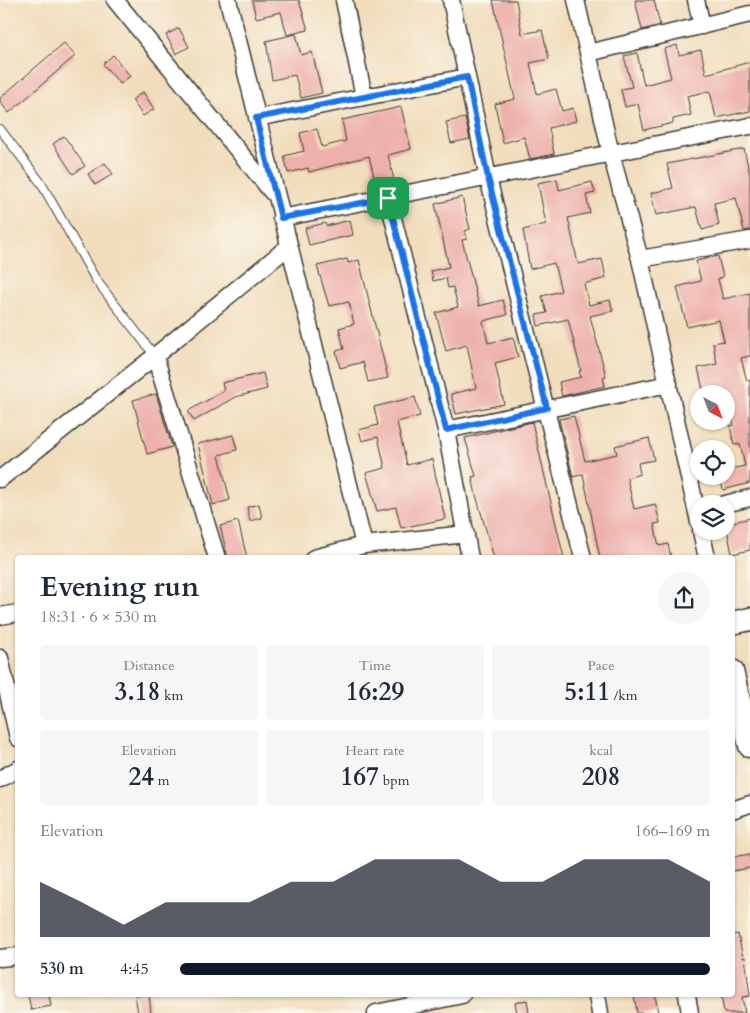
<!DOCTYPE html>
<meta charset="utf-8">
<style>
body{margin:0;font-family:Cardo,serif;background:#f6f6f7;color:#1f2937;height:100vh;display:flex;flex-direction:column;font-size:19px;white-space:nowrap}
*{box-sizing:border-box;margin:0}
p{font-size:16px;color:#747a83}
.icon{flex:none;width:28px;height:28px;fill:none;stroke:currentColor;stroke-width:2;stroke-linecap:round;stroke-linejoin:round}
.map{position:relative;flex:1;overflow:hidden}
.panel{position:absolute;left:15px;top:555px;width:720px;height:442px;display:flex;flex-direction:column;background:#fff;border-radius:5px;box-shadow:0 1px 4px #0004}
.panel>*{flex:none}
.needle{width:32px;rotate:138deg}
.fabs{position:absolute;left:690px;top:385px;display:grid;gap:10px}
.fabs a{display:grid;place-items:center;width:45px;height:45px;border-radius:50%;background:#fff;box-shadow:0 1px 4px #0004;font-size:25px}
.pin{position:absolute;display:grid;place-items:center;width:42px;height:42px;color:#fff;margin:-21px;border-radius:10px;box-shadow:0 2px 8px #0006}
.round{display:grid;place-items:center;flex:none;width:52px;height:52px;border-radius:26px;background:#f6f6f7}
.summary{display:flex;align-items:center;justify-content:space-between;height:85px;padding:0 25px}
h1{font-size:28px;font-weight:800;line-height:38px}
.metrics{display:grid;grid-template-columns:repeat(3,1fr);gap:8px;height:85px;padding:5px 25px}
.metrics div{display:grid;align-content:center;border-radius:5px;background:#f6f6f7;text-align:center}
.metrics b{font-size:25px;font-weight:800}
.metrics small{font-size:14px;font-weight:400}
.metrics p{font-size:14px}
.chart{height:140px;padding:10px 25px}
.chart p{display:flex;justify-content:space-between}
.chart svg{width:100%;height:90px;margin-top:5px;fill:#111827;opacity:.7}
ul{padding:0 25px;list-style:none;font-size:16px}
li{display:grid;grid-template-columns:80px 60px 1fr;align-items:center;height:38px}
li i{height:12px;border-radius:6px;background:#111827}
.map>svg:first-child{display:block}
.building{fill:#edb0aa}
.lines{fill:none;stroke-linecap:round;stroke-linejoin:round}
.lane-casing{stroke:#3c3934;stroke-width:10}
.street-casing{stroke:#3c3934;stroke-width:19}
.secondary-casing{stroke:#3c3934;stroke-width:25}
.lane{stroke:#fff;stroke-width:8}
.street{stroke:#fff;stroke-width:16}
.secondary{stroke:#fff;stroke-width:22}
.route-casing{stroke:#fff;stroke-width:10}
.route{stroke:#1a73e8;stroke-width:6}
</style>
<div class="map">
<svg width="750" height="1013" viewBox="0 0 750 1013">
<rect width="100%" height="100%" fill="#fbf7ec"/>
<filter id="ink" filterUnits="userSpaceOnUse"><feTurbulence type="fractalNoise" baseFrequency=".02" numOctaves="2"/><feDisplacementMap in="SourceGraphic" scale="10" xChannelSelector="R" yChannelSelector="G"/><feConvolveMatrix kernelMatrix="1 2 1 2 8 2 1 2 1" color-interpolation-filters="sRGB"/></filter>
<filter id="wash" filterUnits="userSpaceOnUse"><feTurbulence type="fractalNoise" baseFrequency=".0096" numOctaves="4" result="noise"/><feDisplacementMap in="SourceGraphic" scale="20" xChannelSelector="R" yChannelSelector="G"/><feGaussianBlur stdDeviation="1.12" result="paint"/><feColorMatrix in="noise" values="0 0 0 0 0 0 0 0 0 0 0 0 0 0 0 0 0 1.4 0 .05"/><feComposite in="paint" operator="in"/></filter>
<g filter="url(#wash)">
<rect width="100%" height="100%" fill="#f1ddbc"/>
<g id="blocks">
<path class="building" d="M252,0H299L308,30L287,35L281,12L256,18Z
M493,0H516L522,34L542,30L549,59L530,63L537,94L556,89L562,111L573,108L576,121L549,128L554,154L530,159L524,137L503,143L495,104L515,99Z
M635,0H654L660,25L642,30Z
M179,28L189,47L176,54L166,35Z
M296,34L301,55L312,52L322,93L301,98L295,75L272,80L266,41Z
M64,43L75,56L9,113L0,102V98Z
M677,45L679,55L701,50L706,74L750,62V111L716,118L710,91L687,96L691,115L673,119V123L644,130L638,104L625,107L621,89L632,87L624,56L637,53L644,85L671,78L664,49Z
M113,55L130,76L120,84L103,64Z
M143,92L154,109L143,116L132,100Z
M401,107L411,149L388,155L394,180L376,185L369,156L309,172L308,168L288,173L284,156L304,151L300,133L317,129L322,147L346,141L342,120Z
M465,118L470,139L451,143L446,122Z
M64,136L85,166L73,174L53,144Z
M744,149L750,175V230L744,231L736,198L714,203L719,225L702,230L696,207L656,215L651,193L673,188L667,164Z
M105,163L113,174L95,185L88,174Z
M557,179L559,190L592,182L595,193L586,195L590,213L568,218L578,264L602,259L606,278L584,284L589,305L610,300L613,311L590,316L606,376L603,377L605,386L562,396L559,382L581,377L579,371H581L568,319L538,326L536,315L547,313L542,296L561,291L554,263L530,269L523,230L546,224L538,183Z
M462,197L470,229L465,231L467,239L462,240L479,306L503,300L507,315L483,321L488,343L513,337L518,357L495,363L504,404L456,414L451,394L476,388L467,345L446,351L436,313L458,307L453,287L448,288L446,278L433,281L431,271L449,267L435,204Z
M350,220L353,235L309,245L305,228L325,223L326,226Z
M718,256L723,277L718,279L723,299L750,293V356L741,358L747,381L750,380V483L723,490L720,476H726V470L745,466L740,444L734,445L730,426L734,425L729,404H726V394H704L698,368L717,364L713,343L724,341L719,320L687,327L677,287L701,281L696,261Z
M347,259L348,263L359,260L388,378L368,382L363,362L340,368L336,351L344,349L339,328L354,324L349,302L329,306L317,266Z
M263,373L267,389L235,397L194,421L188,411L224,391L222,383Z
M156,394L172,447L147,454L133,400Z
M415,397L420,416L397,422L407,465L432,459L445,519L401,528L396,507L377,511L366,473L385,468L378,437L362,441L359,430L378,425L374,407Z
M574,416L585,461L617,454L615,446L649,438L654,460L638,463L640,474L627,478L634,509L655,504L660,523L654,524L659,546L668,544L671,558H600L583,474L573,477L559,419Z
M532,422L564,558H494L476,495L472,477L476,476L465,438Z
M233,435L237,450L219,455L230,500L213,505L198,444Z
M259,504L262,518L250,521L247,507Z
M750,518V550L732,554L726,524Z
M238,521L247,558H228L220,526Z
M750,854V868L732,871V857Z
M738,934L743,958L745,957L750,996L742,997L745,1013H724L721,995H732V935Z
M28,995H49L51,1006L31,1010Z
M135,995H149L151,1013H138Z
M634,995H655L658,1013H637Z
M527,1000L529,1013H517L515,1003Z"/>
</g>
</g>
<g filter="url(#ink)">
<use href="#blocks" fill-opacity="0" stroke="#3c3934" stroke-width="1"/>
<g class="lines">
<defs>
<path id="lane" d="M0,129L41,183L96,280L155,356"/>
<path id="street" d="M115,0L272,192
M228,0L364,545
M344,0L364,97
M451,0L488,178L583,558
M576,0L611,154L640,259L699,522
M696,0L702,26
M588,53L750,14
M257,118L467,77
M388,198L446,430L470,558
M281,218L750,126
M640,259L750,240
M155,356L217,558
M446,430L669,384
M0,479L155,356L288,247
M725,504L750,498
M701,531L707,558
M314,558L364,545L466,534
M0,616L18,613
M0,658L18,738
M0,779L18,769
M732,810L750,804
M0,958L18,956
M597,995L600,1013
M687,995L690,1013
M376,1013L462,995"/>
<path id="secondary" d="M732,623L750,619
M732,671L750,746"/>
</defs>
<use href="#lane" class="lane-casing"/>
<use href="#street" class="street-casing"/>
<use href="#secondary" class="secondary-casing"/>
<use href="#lane" class="lane"/>
<use href="#street" class="street"/>
<use href="#secondary" class="secondary"/>
</g>
</g>
<g class="lines" filter="url(#ink)">
<defs>
<path id="route" d="M467,77L488,178L547,408L446,430L388,198L281,218L256,118Z"/>
</defs>
<use href="#route" class="route-casing"/>
<use href="#route" class="route"/>
</g>
</svg>
<div class="fabs">
<a><svg class="needle" viewBox="-14 -14 28 28"><path d="M0-13l5 13h-10z" fill="#e53935"/><path d="M0 13l5-13h-10z" fill="#747a83"/></svg></a>
<a><svg class="icon" aria-label="locate" viewBox="0 0 24 24"><circle cx="12" cy="12" r="6"/><path d="M12 2v4M12 18v4M2 12h4M18 12h4"/></svg></a>
<a><svg class="icon" aria-label="layers" viewBox="0 0 24 24"><path d="M12 4l9 5-9 5-9-5zM3 14l9 5 9-5"/></svg></a>
</div>
<div class="pin" style="left:388px;top:198px;background:#1e9e55"><svg class="icon" aria-label="arrive" viewBox="0 0 24 24"><path d="M6 21V4h12l-3 4 3 4H6"/></svg></div>
<section class="panel">
<div class="summary"><div><h1>Evening run</h1><p>18:31 · 6 × 530 m</p></div><a class="round"><svg class="icon" aria-label="share" viewBox="0 0 24 24"><path d="M12 15V3M7 8l5-5 5 5M5 13v7h14v-7"/></svg></a></div>
<div class="metrics">
<div><p>Distance</p><b>3.18<small> km</small></b></div>
<div><p>Time</p><b>16:29</b></div>
<div><p>Pace</p><b>5:11<small> /km</small></b></div>
</div>
<div class="metrics">
<div><p>Elevation</p><b>24<small> m</small></b></div>
<div><p>Heart rate</p><b>167<small> bpm</small></b></div>
<div><p>kcal</p><b>208</b></div>
</div>
<div class="chart"><p><span>Elevation</span>166–169 m</p>
<svg viewBox="0 0 160 44" preserveAspectRatio="none"><path d="M0 44V17L10 27L20 38L30 27L40 27L50 27L60 17L70 17L80 6L90 6L100 6L110 17L120 17L130 6L140 6L150 6L160 17V44z"/></svg>
</div>
<ul>
<li><b>530 m</b>4:45<i style="width:100%"></i></li>
</ul>
</section>
</div>
